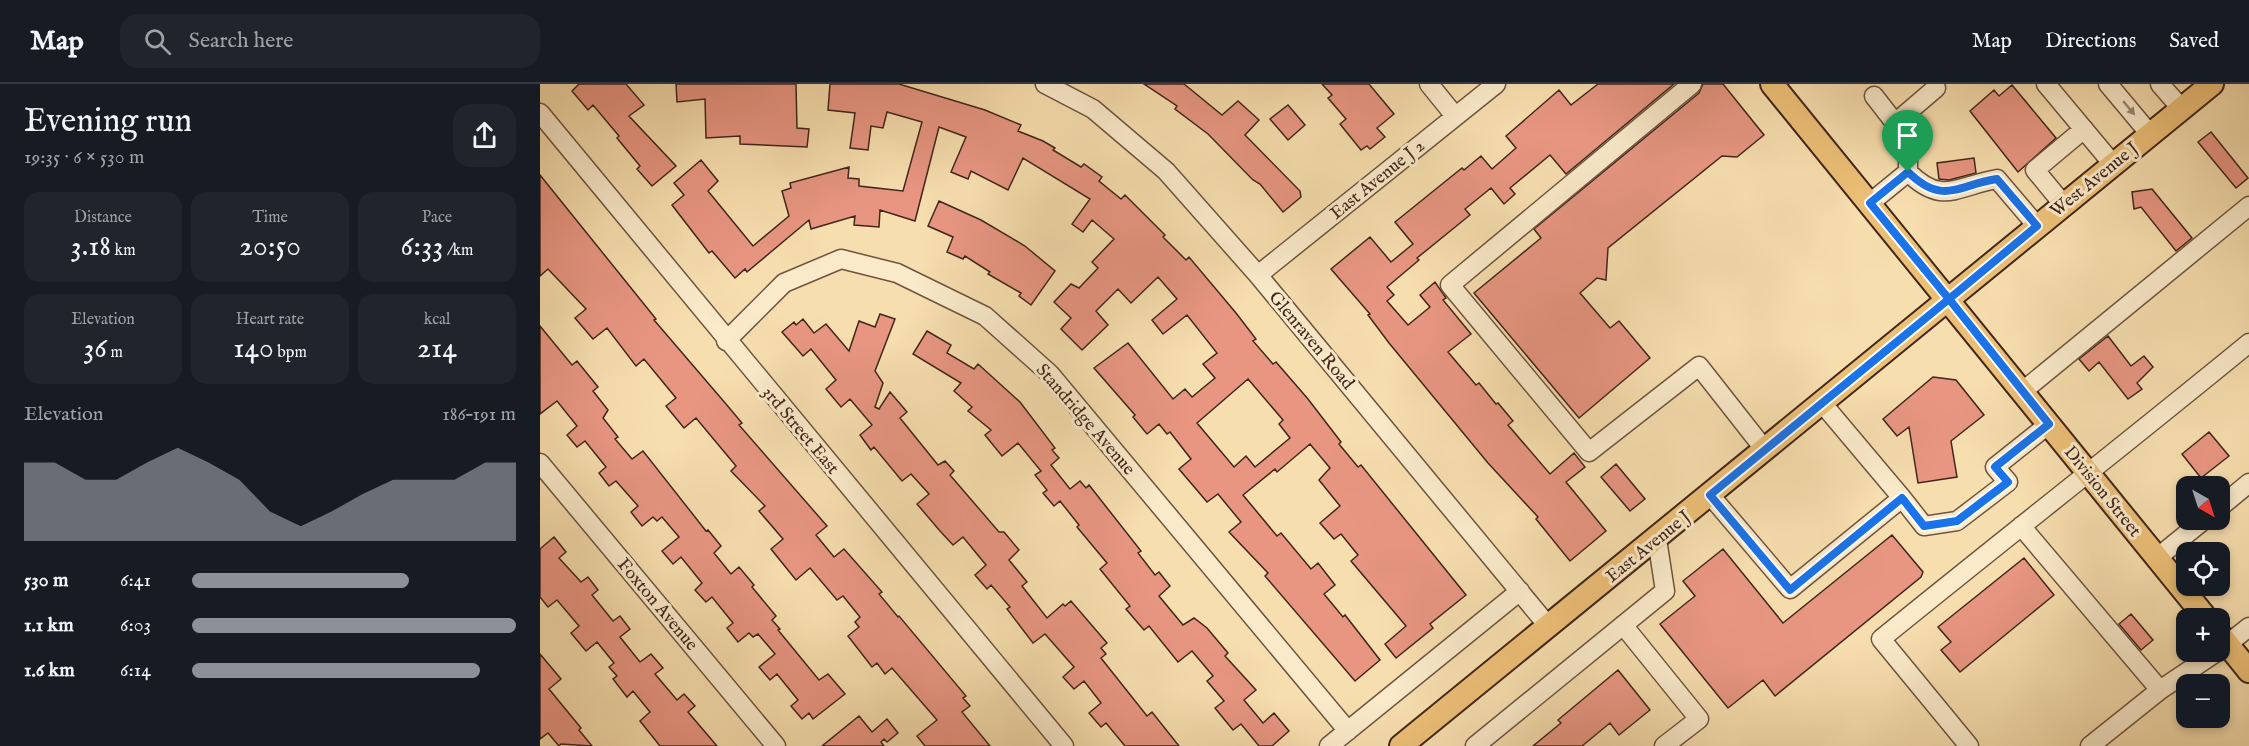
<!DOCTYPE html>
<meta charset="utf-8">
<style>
body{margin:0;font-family:"IM FELL English",serif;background:#20242c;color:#f1f3f6;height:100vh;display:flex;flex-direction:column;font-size:22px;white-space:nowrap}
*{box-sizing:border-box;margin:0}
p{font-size:20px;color:#9ea1a6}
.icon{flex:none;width:33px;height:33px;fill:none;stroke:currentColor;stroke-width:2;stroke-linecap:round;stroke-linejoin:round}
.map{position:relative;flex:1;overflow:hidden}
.panel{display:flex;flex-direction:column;background:#171b24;width:540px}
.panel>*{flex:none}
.needle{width:39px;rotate:141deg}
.tools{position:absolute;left:1636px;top:392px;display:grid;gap:12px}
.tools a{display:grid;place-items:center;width:54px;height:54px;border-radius:12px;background:#171b24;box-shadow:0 3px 9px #0003;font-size:30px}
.pin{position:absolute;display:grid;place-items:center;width:51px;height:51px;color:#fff;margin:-62px -26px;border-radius:50% 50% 50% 0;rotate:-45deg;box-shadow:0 0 6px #0007}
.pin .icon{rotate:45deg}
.round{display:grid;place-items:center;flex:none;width:63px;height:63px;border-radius:18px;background:#20242c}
.headline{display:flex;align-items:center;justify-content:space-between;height:102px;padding:0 24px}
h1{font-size:33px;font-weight:600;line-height:45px}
.stats{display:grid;grid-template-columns:repeat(3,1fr);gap:9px;height:102px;padding:6px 24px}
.stats div{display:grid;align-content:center;border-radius:15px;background:#20242c;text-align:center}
.stats b{font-size:30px;font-weight:600}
.stats small{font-size:16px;font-weight:400}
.stats p{font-size:16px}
.chart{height:168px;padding:12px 24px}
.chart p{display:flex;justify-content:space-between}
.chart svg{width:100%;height:108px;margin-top:6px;fill:#8c9099;opacity:.7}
ul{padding:0 24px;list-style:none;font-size:20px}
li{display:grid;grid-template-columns:96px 72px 1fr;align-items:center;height:45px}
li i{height:15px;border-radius:8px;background:#8c9099}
header{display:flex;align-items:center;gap:36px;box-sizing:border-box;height:84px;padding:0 30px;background:#171b24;border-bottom:2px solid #363941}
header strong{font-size:28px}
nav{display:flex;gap:33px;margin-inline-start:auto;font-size:21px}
.search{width:420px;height:54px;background:#20242c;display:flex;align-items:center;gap:15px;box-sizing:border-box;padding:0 21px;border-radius:18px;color:#9ea1a6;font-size:22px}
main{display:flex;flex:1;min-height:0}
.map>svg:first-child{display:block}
.building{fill:#e89682;stroke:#40261c;stroke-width:1.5;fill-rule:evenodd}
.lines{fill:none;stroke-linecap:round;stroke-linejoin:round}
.minor-casing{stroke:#6e5440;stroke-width:21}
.major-casing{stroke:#40261c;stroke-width:26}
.minor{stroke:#faeaca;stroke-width:18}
.major{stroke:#ecbf77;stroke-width:22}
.oneway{fill:#9d8873}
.route-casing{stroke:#fff;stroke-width:12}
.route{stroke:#1a73e8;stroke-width:8}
.labels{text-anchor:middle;stroke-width:6;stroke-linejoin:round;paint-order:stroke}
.street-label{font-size:18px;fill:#40261c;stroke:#faeaca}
</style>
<header>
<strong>Map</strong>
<div class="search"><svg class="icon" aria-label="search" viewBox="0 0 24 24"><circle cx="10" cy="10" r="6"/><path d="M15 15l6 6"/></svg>Search here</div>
<nav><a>Map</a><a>Directions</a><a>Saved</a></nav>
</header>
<main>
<section class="panel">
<div class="headline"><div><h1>Evening run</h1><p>19:35 · 6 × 530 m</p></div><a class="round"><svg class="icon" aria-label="share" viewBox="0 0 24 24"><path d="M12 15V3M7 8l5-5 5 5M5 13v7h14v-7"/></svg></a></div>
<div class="stats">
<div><p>Distance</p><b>3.18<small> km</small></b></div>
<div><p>Time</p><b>20:50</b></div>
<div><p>Pace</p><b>6:33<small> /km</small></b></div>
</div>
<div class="stats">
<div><p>Elevation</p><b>36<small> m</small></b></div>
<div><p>Heart rate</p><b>140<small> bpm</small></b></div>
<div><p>kcal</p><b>214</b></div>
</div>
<div class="chart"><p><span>Elevation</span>186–191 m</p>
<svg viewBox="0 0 160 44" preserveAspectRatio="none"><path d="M0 44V12L10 12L20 19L30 19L40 12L50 6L60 12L70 19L80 32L90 38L100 32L110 25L120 19L130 19L140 19L150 12L160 12V44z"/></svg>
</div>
<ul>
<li><b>530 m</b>6:41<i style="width:67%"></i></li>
<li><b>1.1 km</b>6:03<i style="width:100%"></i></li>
<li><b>1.6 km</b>6:14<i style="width:89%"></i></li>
</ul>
</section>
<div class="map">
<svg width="1709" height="662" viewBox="0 0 1709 662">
<rect width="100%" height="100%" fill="#f7deae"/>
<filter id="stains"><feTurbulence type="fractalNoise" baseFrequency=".00333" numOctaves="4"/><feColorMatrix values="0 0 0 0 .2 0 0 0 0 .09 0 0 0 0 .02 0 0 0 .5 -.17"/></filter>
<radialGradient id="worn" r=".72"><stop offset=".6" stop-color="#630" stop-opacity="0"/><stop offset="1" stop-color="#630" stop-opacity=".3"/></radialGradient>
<path class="building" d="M39,0H86L104,21L89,32L136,82L112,102L97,85L100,82L77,54L79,52L53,21L48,26L32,7Z
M136,0H256L257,44L269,45L267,63L200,60V52L166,54L165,15L137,18Z
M290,0H359L445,26L481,41L478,47L503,57L515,64L513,66L541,83L544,80L562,93L559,97L581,115L585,111L625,151L623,153L646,176L649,173L696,229L716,255L713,257L733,280L736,278L768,315L801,358L799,360L818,383L821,381L926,511L890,540L893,544L856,574L845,560L866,542L811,477L818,471L801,450L794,455L780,439L800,422L779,396L790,384L770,360L737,388L735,385L703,411L737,452L741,449L771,485L778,479L795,501L784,510L803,533L805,531L840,576L815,597L725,492L728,489L689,448L701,438L678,410L667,418L639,385L651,375L630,348L627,350L619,340L607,350L593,333L595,331L554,284L588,259L633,315L645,305L652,313L675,294L663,280L677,269L647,231L623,250L612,236L637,215L618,193L591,219L578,205L556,227L568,241L542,266L521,245L531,234L514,218L531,200L539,204L558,184L552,178L574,155L552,136L543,148L532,140L550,115L483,74L468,106L431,87L428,95L411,88L426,53L399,43L375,137L340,126L339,143L314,141L315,132L271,145L269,136L207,188L205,185L195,194L172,167L169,169L132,121L144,111L134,99L161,76L178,97L168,107L213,162L249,132L242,107L251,104L250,99L309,83L308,94L319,95V102L363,107L382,38L347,28L343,44L331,42L328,66L310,64L315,29L288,26ZM708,295L743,336L739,340L750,354L715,383L706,372L694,383L657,339Z
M604,0H644L682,31L698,17L719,36L705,51L760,107L761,113L743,128L720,100L713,96L668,50L635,25L637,22Z
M782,0H829L854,30L837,44L845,53L830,65L827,62L821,66L800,40L806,35L788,14L792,11Z
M1058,0H1134L1026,90L1010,71L970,104L975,110L964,120L951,104L925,125L930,131L877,174L879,176L847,203L854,211L847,217L868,241L890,223L880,211L895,198L906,214L903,216L931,250L908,268L936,301L939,299L956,320L958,319L973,337L968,341L1010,390L1034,369L1045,383L1026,398L1066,447L1030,477L996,435L998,433L948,379L849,259L828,231L830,230L791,185L830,153L851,178L873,160L855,138L922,84L924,86L941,72L952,85L976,64L966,52L1019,6L1031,21Z
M1163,0H1183L1224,51L1197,73L1182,72L1068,164L1066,196L1057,194L1040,209L1070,244L1079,237L1110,274L1039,334L934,209L1001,154L994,145L1159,9Z
M1472,1L1516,54L1478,88L1430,27L1454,6L1459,12Z
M748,21L765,41L748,56L730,35Z
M1671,48L1708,94L1696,104L1658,58Z
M1434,74L1436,89L1409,96L1399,95L1397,79Z
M0,91L116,235L114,236L186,320L202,339L199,341L287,442L276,451L294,473L304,465L342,508L339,510L358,533L359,532L426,612L423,614L430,622L422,628L450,662H385L377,652L397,636L352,584L345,590L337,579L332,583L308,552L319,543L315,538L320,533L303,512L297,516L270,484L256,496L231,465L243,455L219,427L225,422L191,387L196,382L156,334L144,344L126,322L136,314L104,275L96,282L67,244L53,255L35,234L46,225L8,185L0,192Z
M1612,105L1652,154L1636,167L1601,123L1594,125L1592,108Z
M399,117L441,136L485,162L515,187L491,221L479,212L481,209L448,190L450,188L425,172L423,175L407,168L413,153L388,142Z
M340,230L355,235L335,287L343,299L335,323L339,325L350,308L367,328L360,334L398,381L405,377L414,387L410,391L459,448H464L479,466L469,476L487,498L482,502L507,534L523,520L525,522L531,517L567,559L561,564L566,570L561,574L607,632L612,628L639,662H585L566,639L561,643L549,629L561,619L544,597L534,605L523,593L534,583L505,550L493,559L467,525L470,523L451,501L447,505L435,491L446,481L423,453L413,461L400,447L377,420L389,410L371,390L362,397L334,363L331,366L320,351L332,341L310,315L301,323L286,305L296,296L271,265L263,272L242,248L254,238L256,241L263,235L274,249L286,240L309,267L319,237L335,243Z
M0,242L32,281L37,277L58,303L53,307L68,326L63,334L78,353L75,355L92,375L103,367L166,447L168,446L181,462L174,469L191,490L199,483L214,501L212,503L236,532L232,536L240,545L238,546L279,596L288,590L305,610L273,635L269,629L262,635L251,622L258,616L237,590L230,596L219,583L235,570L218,550L213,553L209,549L198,558L187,544L193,539L172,513L166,518L155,506L162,499L141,473L133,480L122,467L139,453L122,433L117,437L113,433L102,442L91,428L98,422L76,397L69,402L59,389L66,383L45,357L37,363L27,351L37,342L17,317L0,330Z
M387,247L411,261L407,269L434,285L438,280L480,318L515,364L512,366L519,374L511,381L530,405L540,397L546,404L549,401L601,467L598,469L615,491L619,488L630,502L619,512L643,541L654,534L667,544L688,569L685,572L716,606L704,616L723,639L734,629L749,647L732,662H719L701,640L693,646L675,624L684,617L667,597L673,592L652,567L638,578L609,542L604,546L586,525L590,522L560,485L567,479L537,443L539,441L520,417L514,422L503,409L507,406L495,391L501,387L478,359L462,372L445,351L451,346L428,327L432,323L414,307L421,299L373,270Z
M1568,252L1591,282L1604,272L1613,283L1597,299L1602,305L1588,315L1559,278L1549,287L1539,275Z
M1393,293L1416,296L1444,331L1411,357L1417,393L1378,399L1369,343L1357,352L1343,335Z
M1669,348L1689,372L1661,394L1642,370Z
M1076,380L1105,415L1090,427L1061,393Z
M1352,451L1383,488L1381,493L1235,612L1223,596L1188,624L1120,540L1155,512L1143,497L1183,465L1243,539Z
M14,453L26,468L19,474L41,498L48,493L58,506L52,511L73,537L80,532L90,545L80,553L100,578L111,570L123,584L115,590L137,616L144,610L155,622L148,628L177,662H120L100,637L110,628L93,607L87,613L73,595L77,592L69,583L74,579L57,558L46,567L31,549L39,542L17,516L8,523L0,513V465Z
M1484,474L1514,511L1420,588L1401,566L1411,558L1398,543Z
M1591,530L1613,556L1601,566L1579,540Z
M0,570L21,595L9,605L41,644L39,646L52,662L21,660L19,662L8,649L0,655Z
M1078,586L1110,626L1079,651L1070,639L1042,662H993L1021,639L1018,636Z
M319,632L332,648L347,635L358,649L347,658L344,655L341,658L344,662H282Z"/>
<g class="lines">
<defs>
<path id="minor" d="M505,0L553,25L626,87L718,191L1009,543
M889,0L915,32
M1152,0L910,201L1049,368L1159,282L1225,366
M1506,0L1572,79
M1568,0L1609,49
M1620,0L1640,23
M1334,12L1355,39
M0,29L524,662
M1368,88V66L1355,39L1396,4
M1330,119L1368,88C1402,122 1417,102 1457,95L1497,142
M1523,120L1495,86L1544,45
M718,191L956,0
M186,257L244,199L301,175L357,189L445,232L510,290L808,647
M1483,307L1709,122
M0,379L236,662
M1170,411L1250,505L1362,414L1282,319
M1362,414L1384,442L1417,437L1468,398L1455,383L1509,340
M1680,423L1709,399
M1481,442L1620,606
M1617,474L1665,435
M1083,541L1159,635L1124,662
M1680,566L1709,543
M789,662L980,507
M935,662L1125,507L1117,455
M1429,662L1341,555C1463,456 1587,359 1709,259
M1550,662L1620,606L1678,567"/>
<path id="major" d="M1232,0L1666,534
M1680,551L1709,587
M861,662L1672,0"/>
</defs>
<use href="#minor" class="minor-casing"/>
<use href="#major" class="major-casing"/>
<use href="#minor" class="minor"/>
<use href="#major" class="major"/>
</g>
<defs><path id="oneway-solid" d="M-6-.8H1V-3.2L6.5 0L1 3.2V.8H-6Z" transform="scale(1.5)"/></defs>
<use class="oneway" href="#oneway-solid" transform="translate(1589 24) rotate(50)"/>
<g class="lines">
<defs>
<path id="route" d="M1368,88L1330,119L1409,215L1170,411L1250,506L1362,414L1384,442L1417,437L1468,398L1455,383L1509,340L1409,215L1497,142L1457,95C1417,101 1403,122 1368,88"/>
</defs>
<use href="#route" class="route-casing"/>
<use href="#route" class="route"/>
</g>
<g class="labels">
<g class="street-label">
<text transform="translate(837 95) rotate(-39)" y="6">East Avenue J 2</text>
<text transform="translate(1554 95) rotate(-39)" y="6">West Avenue J</text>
<text transform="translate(772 256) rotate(50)" y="6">Glenraven Road</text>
<text transform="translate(546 335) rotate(49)" y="6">Standridge Avenue</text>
<text transform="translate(261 346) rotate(50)" y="6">3rd Street East</text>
<text transform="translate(1563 407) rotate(51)" y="6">Division Street</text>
<text transform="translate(1108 462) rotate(-39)" y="6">East Avenue J</text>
<text transform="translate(118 520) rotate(50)" y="6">Foxton Avenue</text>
</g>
</g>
<rect width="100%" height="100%" filter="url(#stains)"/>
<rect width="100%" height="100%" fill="url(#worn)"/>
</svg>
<div class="tools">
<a><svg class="needle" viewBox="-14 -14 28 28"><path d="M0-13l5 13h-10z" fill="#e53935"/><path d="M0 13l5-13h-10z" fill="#9ea1a6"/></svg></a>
<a><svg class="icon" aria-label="locate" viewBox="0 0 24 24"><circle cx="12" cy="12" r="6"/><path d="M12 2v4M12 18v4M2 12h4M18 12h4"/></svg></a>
<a>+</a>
<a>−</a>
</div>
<div class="pin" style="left:1368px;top:88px;background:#1e9e55"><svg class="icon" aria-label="arrive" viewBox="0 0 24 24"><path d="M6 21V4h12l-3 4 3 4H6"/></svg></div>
</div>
</main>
